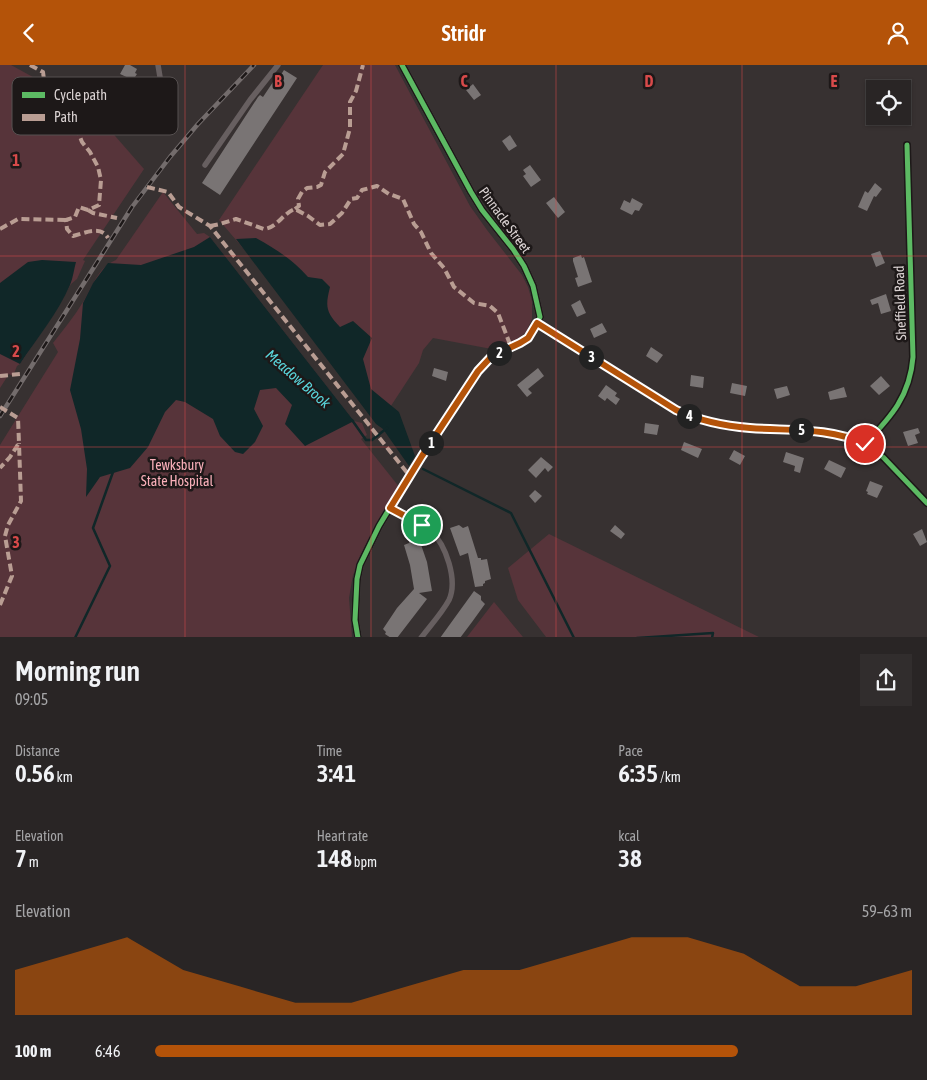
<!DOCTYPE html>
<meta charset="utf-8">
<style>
body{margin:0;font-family:"Asap Condensed",sans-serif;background:#312d2d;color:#f1f3f6;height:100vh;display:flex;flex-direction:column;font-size:19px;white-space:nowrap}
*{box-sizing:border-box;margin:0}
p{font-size:16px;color:#a5a5a7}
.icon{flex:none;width:28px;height:28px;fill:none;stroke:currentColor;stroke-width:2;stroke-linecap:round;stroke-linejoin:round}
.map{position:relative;height:572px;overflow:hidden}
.sheet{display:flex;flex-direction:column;background:#292525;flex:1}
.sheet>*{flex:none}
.controls{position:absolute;left:866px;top:15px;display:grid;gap:10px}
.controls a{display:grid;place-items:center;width:45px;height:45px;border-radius:0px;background:#292525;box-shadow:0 1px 4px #0004,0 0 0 1px #454242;font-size:25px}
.pin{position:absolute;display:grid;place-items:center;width:42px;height:42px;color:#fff;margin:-21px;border:2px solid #fff;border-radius:50%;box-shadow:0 1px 5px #0007}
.km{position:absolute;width:25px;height:25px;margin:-12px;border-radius:50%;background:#222;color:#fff;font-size:14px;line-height:25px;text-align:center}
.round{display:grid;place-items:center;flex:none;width:52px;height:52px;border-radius:0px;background:#312d2d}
.overview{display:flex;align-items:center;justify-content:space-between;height:85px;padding:0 15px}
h1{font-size:28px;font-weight:600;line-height:38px}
.stats{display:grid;grid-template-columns:repeat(3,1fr);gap:8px;height:85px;padding:5px 15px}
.stats div{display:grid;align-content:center}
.stats b{font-size:25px;font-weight:600}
.stats small{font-size:14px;font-weight:400}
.stats p{font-size:14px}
.chart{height:140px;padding:10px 15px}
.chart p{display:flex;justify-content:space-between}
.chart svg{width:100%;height:90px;margin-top:5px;fill:#b45309;opacity:.7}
ul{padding:0 15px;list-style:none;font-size:16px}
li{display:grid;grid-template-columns:80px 60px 1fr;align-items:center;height:38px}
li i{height:12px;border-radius:6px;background:#b45309}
header{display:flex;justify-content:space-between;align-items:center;height:65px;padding:0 15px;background:#b45309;color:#fff;font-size:22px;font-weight:600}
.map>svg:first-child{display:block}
.green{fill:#57343a}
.water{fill:#102728}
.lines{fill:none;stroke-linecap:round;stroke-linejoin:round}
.stream{stroke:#102728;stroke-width:2.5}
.building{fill:#797474}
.minor{stroke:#675f60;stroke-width:5.5}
.tertiary{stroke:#675f60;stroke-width:8}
.rail-casing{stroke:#736c6c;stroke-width:4.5}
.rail{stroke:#1d1818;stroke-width:2.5;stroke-dasharray:8;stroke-linecap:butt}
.quiet{stroke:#b99d93;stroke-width:4;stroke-dasharray:8 4;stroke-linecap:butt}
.cycleway-casing{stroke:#1d1818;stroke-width:8}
.cycleway{stroke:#5cba63;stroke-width:5}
.route-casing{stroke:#fff;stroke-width:10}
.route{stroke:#b45309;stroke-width:6}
.grid{fill:none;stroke:#d74a4a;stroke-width:1;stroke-opacity:0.55}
.labels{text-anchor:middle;stroke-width:5;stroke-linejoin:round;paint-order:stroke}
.street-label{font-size:14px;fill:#dad2d2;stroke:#1d1818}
.park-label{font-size:14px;fill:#fab0ba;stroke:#1d1818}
.water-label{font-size:15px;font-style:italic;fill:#59d5db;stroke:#1d1818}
.key{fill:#1d1818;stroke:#565050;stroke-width:1}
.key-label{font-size:14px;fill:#dad2d2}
.grid-label{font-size:16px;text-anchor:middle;font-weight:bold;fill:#d74a4a;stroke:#1d1818;stroke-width:5;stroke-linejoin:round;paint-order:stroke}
</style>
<header><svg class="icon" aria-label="back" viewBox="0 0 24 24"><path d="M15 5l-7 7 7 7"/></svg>Stridr<svg class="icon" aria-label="person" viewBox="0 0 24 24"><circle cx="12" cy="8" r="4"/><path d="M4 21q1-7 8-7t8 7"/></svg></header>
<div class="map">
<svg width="927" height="573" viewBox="0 0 927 573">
<rect width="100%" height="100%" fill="#373131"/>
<path class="green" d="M0,0H11L62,28L88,46L109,64L144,104L83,195L85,196L77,214L71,219L52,252L20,299L17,301L13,311L9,309L0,323Z
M323,0H395L470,141L487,165L522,210L528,222L532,236V254L526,267L515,276L497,285L433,273L423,285L419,298L385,350L219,155Z
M163,127L197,169L204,168L210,172L354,356L362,358L367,370L361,374L400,423L353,510L349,533L352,572H0V380L58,287L53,278C63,265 74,252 83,237C92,222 98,202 116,195Z
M549,469L759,572H546L518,535L508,503Z
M494,537L523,572H467Z"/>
<path class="water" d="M210,172L354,356L305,381L285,359L292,340L276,323L260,325L254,344L263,361L255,377L243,389L235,387L220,371L213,354L185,337L176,335L165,347L148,382L130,403L100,412L86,432L87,404L81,364L70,325L80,274L83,238L93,218L108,198L141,200L194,182Z
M256,173C276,184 293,195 308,212L322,214L330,222C325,242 326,247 340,262L353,256L372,273L363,294L371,324L399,347L415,391L409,401L383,364L376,359L236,174Z
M42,195L76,197C74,204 73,213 70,220C58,248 37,273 20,299L0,289V218L28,197Z"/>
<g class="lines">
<path class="stream" d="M352,355L366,375H372L387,363
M423,404L511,448L574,573
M75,573L110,501L93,463L113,407
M637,573L713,568L712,573"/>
</g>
<path class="building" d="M125,0H130L137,4L135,8L137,9L133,15L120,9Z
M284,5L297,13L220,130L202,118L258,32L260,30L263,32L273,17L275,19Z
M473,19L481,30L474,35L466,25Z
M510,70L517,81L509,86L502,76Z
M530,100L541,115L531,122L523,111L526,109L523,105Z
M875,118L882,124L876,132L874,131L867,146L858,142L865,126L868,128Z
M554,132L565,147L558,153L546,138Z
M632,133L643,139L639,146L635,145L632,150L620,144L624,135L630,138Z
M880,186L885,198L876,202L871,189Z
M581,190L582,193L584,192L592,217L578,222L575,213L578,212L573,196V193Z
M886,229L891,246L881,249L878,238L872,240L870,235Z
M580,235L586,248L577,252L571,240Z
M602,258L607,267L594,273L590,264Z
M651,282L663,290L657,298L646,291Z
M434,303L448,307L446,316L432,311Z
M538,303L544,311L528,324L532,328L527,332L517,320Z
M691,310L704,312L703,323L690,321Z
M881,311L890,321L879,330L870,321Z
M732,318L747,321L745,331L730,328Z
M606,320L617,328L615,331L620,334L616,340L607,333L605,336L598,331Z
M787,321L790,330L777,334L774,324Z
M844,322L847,332L830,335L828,327Z
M645,358L659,360L657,370L644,368Z
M918,363L920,368L915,370L918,378L908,381L903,367Z
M684,377L702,384L698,393L681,385Z
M734,385L745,391L740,400L729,394Z
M786,387L804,393L800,408L794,406L795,401L783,397Z
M541,392L553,402L548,407L545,403L536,413L528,405Z
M829,395L846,403L841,413L824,404Z
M870,416L883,421L877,433L867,429L868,427L866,426Z
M535,425L542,431L535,438L529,431Z
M459,460L463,463L468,461L478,493H481V495L487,494L491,514L485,516V518L483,519V521L475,522L468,488L460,491L450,463Z
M615,460L625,469L621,474L610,466Z
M922,464L927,477L920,481L913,469Z
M418,471L427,497L432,526L419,528L427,534L397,573H391L385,569L386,567L383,564L397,543L414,524L410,500L404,480L409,478L410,473Z
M474,526L481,531V535L485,539L472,557L460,573H440Z"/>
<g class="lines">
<path class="minor" d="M158,0L160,12
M205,100L250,35L278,0
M537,258L645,326L675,345L690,352L712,358L751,363L831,368L856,375L883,392L927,438
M865,379C891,352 910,331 913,292L907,80
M390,443C403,450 420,456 431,466C446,480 458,515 449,535C442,548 430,561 421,573"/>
<path class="tertiary" d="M358,573L355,555L357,514L360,500L379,461L421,391L478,306L491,291L520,278L527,273L537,258L540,252L533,221L524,201L513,184L482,145L471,127L402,0"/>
<defs>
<path id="rail" d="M0,351L132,142L170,92L198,59L254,0"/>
</defs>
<use href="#rail" class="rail-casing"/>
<use href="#rail" class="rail"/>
<path class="quiet" d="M30,0L43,7L45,22L50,36L53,49L66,61L78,67L82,77L90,87L98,102L101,115L99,140L88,145L79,142L75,152L66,155L67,164L73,171C85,168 101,160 108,173
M147,122L168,127L179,142L210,161L409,410
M295,144L299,141L298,134L302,127L307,123L317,122L321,120L325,107L343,89L350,63V37L356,26L363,0
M88,145L93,148L117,153
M210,161L220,159L236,154L264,164C277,163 283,148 295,144L308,151L320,160L330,159L342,148L351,134L357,133L362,125L377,121L389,129L403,134L414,159L421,167L431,188L444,203L454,222L474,238L490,241L498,248L511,282
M0,164L18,154L66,155
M0,311L20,309
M0,342L18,353L19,378L10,392L0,403
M0,540L12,511L5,471L8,460L21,436L19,378"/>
<defs>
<path id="cycleway" d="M537,258L645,326L675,345L690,352L712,358L751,363L831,368L856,375L883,392L927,438
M865,379C891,352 910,331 913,292L907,80
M358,573L355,555L357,514L360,500L379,461L421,391L478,306L491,291L520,278L527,273L537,258L540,252L533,221L524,201L513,184L482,145L471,127L402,0"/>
</defs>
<use href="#cycleway" class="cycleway-casing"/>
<use href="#cycleway" class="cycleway"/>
</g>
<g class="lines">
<defs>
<path id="route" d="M422,460L390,443L422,391L478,306L492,291L520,278L528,273L537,258L676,345C700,356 724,361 750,363C789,366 829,362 865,379"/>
</defs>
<use href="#route" class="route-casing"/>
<use href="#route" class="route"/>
</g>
<path class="grid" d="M185,0V573M371,0V573M556,0V573M742,0V573M0,191H927M0,382H927"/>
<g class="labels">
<g class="street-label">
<text transform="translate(505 155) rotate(54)" y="5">Pinnacle Street</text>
<text transform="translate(900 238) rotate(-92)" y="5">Sheffield Road</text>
</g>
<g class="park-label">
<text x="177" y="405">Tewksbury<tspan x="177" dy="16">State Hospital</tspan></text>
</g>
<g class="water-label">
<text transform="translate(298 314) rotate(41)" y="5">Meadow Brook</text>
</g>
</g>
<rect x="12" y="12" width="166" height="58" rx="8" class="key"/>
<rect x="22" y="27" width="23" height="6" fill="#5cba63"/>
<rect x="22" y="49" width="23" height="7" fill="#b99d93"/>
<g class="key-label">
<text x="54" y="35">Cycle path</text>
<text x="54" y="57">Path</text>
</g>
<g class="grid-label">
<text x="278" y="22">B</text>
<text x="464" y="22">C</text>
<text x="649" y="22">D</text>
<text x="834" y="22">E</text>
<text x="16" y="101">1</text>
<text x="16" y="292">2</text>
<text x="16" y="483">3</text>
</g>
</svg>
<div class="controls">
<a><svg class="icon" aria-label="locate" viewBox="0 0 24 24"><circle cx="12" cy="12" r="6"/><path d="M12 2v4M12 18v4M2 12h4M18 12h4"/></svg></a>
</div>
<div class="pin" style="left:422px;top:460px;background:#1e9e55"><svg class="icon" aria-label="arrive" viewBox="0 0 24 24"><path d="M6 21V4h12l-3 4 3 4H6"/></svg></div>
<div class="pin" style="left:865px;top:379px;background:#d93025"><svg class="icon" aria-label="check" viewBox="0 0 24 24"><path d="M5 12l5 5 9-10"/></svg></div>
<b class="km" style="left:431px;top:378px">1</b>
<b class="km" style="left:499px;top:288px">2</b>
<b class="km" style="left:591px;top:292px">3</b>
<b class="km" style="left:689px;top:351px">4</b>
<b class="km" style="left:801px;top:365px">5</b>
</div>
<section class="sheet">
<div class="overview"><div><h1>Morning run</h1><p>09:05</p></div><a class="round"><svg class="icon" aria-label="share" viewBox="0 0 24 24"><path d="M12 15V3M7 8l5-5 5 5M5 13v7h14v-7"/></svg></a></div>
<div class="stats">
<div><p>Distance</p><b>0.56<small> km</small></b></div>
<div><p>Time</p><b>3:41</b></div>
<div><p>Pace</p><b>6:35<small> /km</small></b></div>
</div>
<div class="stats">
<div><p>Elevation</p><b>7<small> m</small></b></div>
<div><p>Heart rate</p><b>148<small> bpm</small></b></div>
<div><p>kcal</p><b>38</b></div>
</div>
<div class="chart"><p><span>Elevation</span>59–63 m</p>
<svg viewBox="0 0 160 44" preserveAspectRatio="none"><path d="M0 44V22L10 14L20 6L30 22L40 30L50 38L60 38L70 30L80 22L90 22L100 14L110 6L120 6L130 14L140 30L150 30L160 22V44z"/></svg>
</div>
<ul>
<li><b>100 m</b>6:46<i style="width:77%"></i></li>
</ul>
</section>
